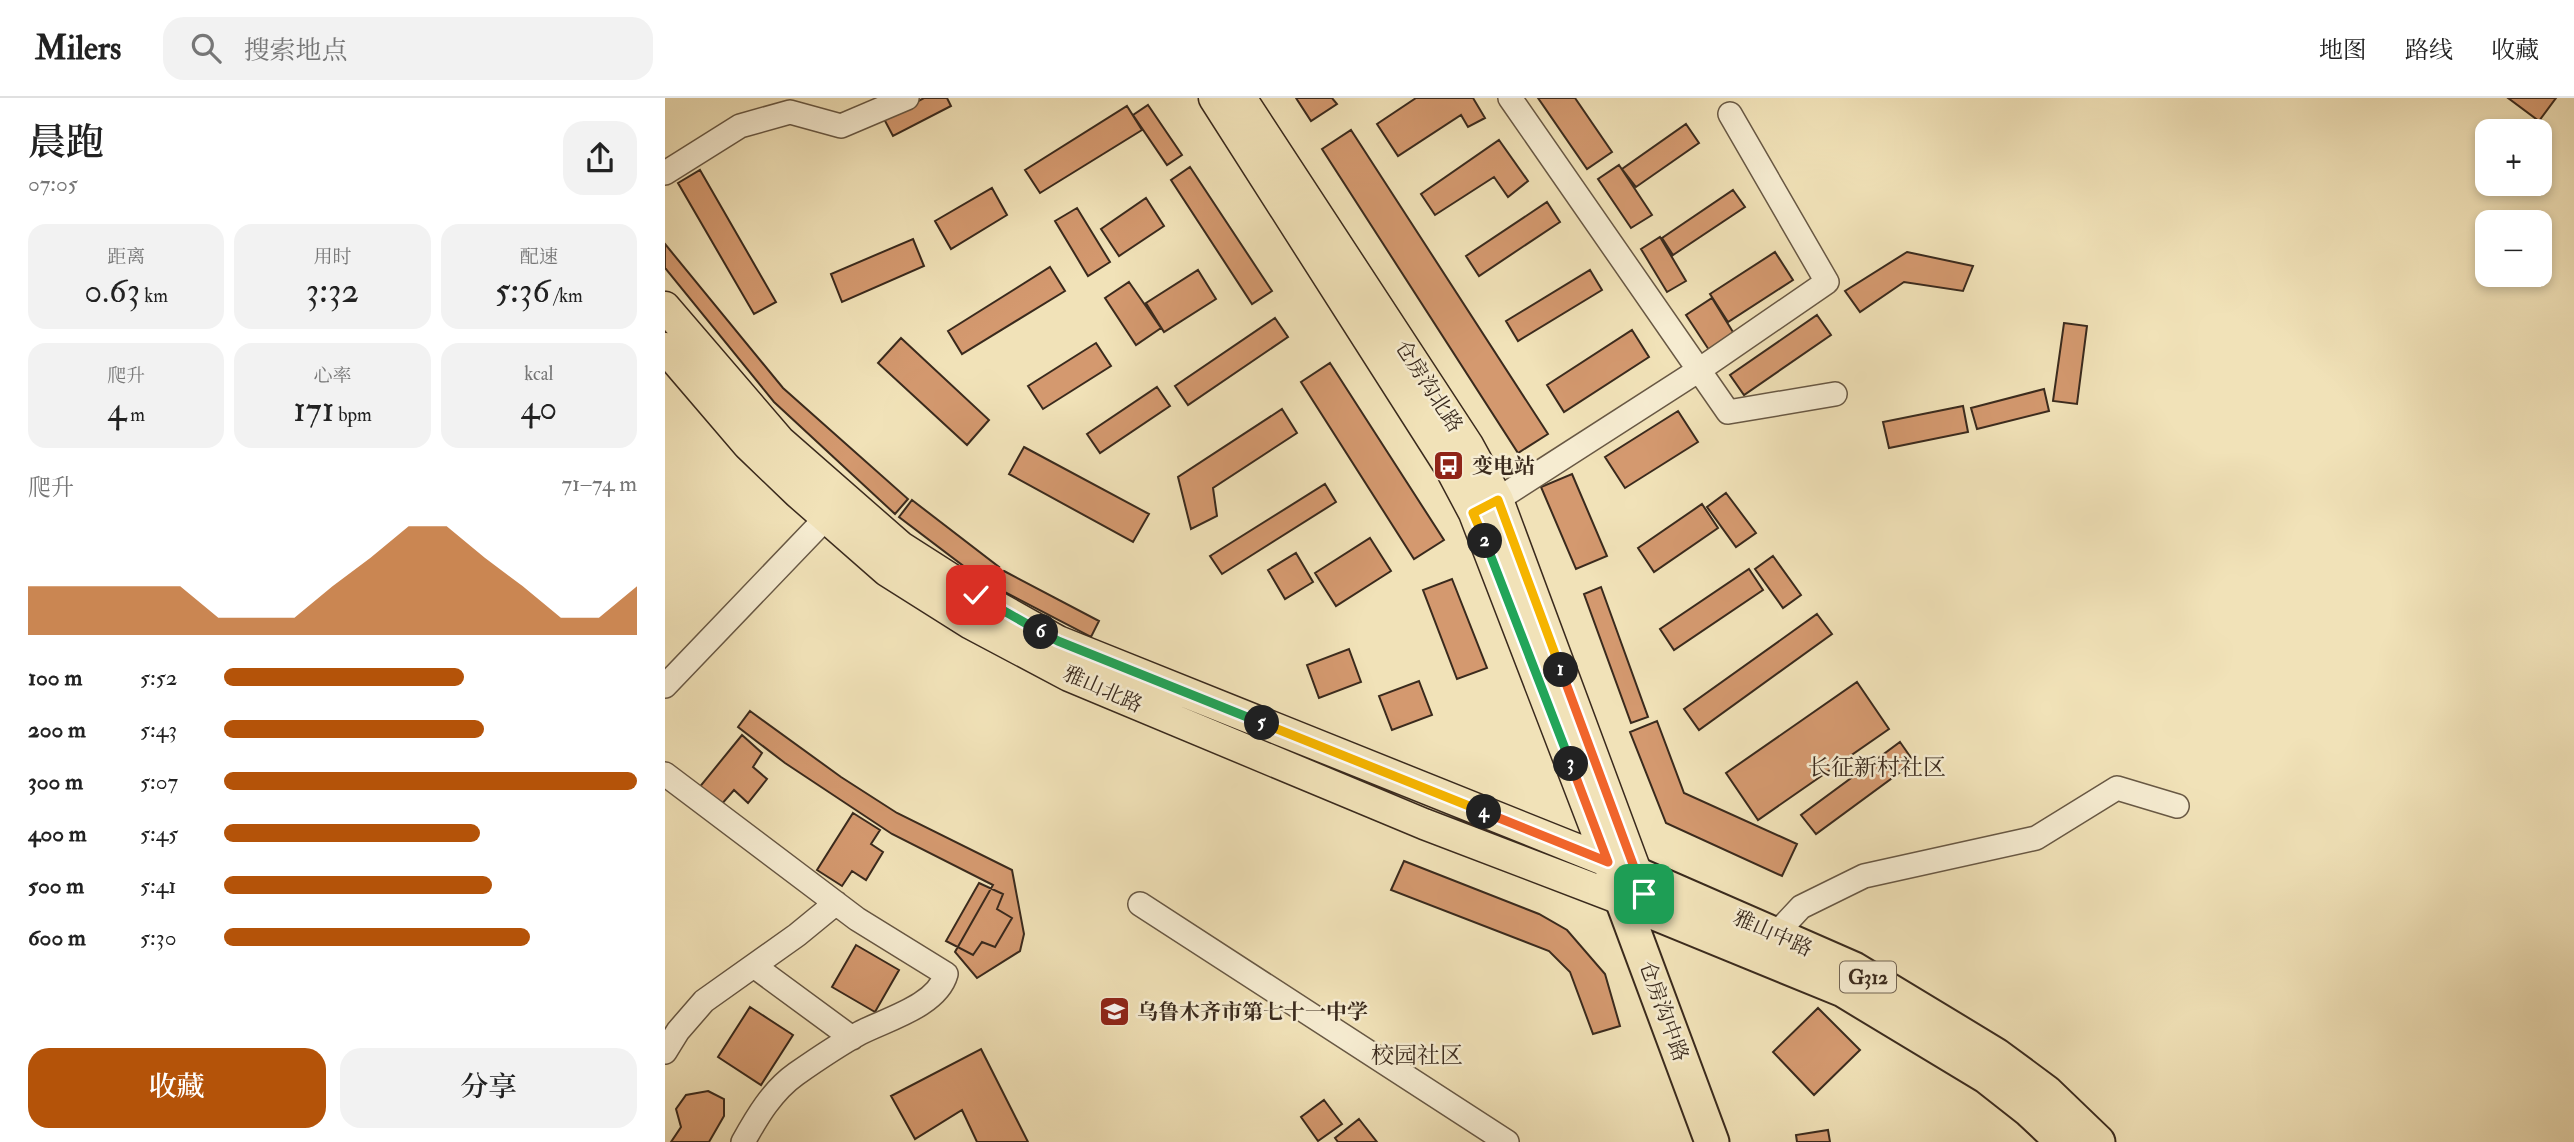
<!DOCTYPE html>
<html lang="zh">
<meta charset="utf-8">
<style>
body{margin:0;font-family:"IM FELL Double Pica","Noto Serif SC",serif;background:#f2f2f2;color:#222;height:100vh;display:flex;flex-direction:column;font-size:26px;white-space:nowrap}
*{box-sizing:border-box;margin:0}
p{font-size:23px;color:#767676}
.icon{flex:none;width:38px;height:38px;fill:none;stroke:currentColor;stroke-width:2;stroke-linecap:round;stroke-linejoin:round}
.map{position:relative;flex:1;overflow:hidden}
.panel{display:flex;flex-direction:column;background:#fff;width:665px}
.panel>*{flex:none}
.fabs{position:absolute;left:1810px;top:21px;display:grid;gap:14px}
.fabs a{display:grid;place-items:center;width:77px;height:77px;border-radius:14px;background:#fff;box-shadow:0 4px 10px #0003;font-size:35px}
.pin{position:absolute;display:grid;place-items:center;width:60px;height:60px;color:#fff;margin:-30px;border-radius:14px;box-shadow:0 4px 10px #0006}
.km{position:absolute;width:35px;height:35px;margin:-18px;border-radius:50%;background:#222;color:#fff;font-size:19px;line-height:35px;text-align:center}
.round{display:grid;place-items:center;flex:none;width:74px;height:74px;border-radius:21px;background:#f2f2f2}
.headline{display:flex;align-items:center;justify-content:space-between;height:119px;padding:0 28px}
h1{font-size:38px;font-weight:600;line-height:52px}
.figures{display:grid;grid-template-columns:repeat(3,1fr);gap:10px;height:119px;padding:7px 28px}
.figures div{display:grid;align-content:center;border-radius:18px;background:#f2f2f2;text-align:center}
.figures b{font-size:35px;font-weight:600}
.figures small{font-size:19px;font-weight:400}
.figures p{font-size:19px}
.chart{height:196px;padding:14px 28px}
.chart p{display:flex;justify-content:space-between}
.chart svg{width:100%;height:126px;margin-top:7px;fill:#b45309;opacity:.7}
.cta{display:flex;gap:14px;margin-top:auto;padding:14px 28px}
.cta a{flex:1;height:80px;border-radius:21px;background:#b45309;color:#fff;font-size:28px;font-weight:600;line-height:80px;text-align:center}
.cta a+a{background:#f2f2f2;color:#222}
ul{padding:0 28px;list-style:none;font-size:23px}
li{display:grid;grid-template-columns:112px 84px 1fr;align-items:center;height:52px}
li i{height:18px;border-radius:9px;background:#b45309}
header{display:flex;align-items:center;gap:42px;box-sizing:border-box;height:98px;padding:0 35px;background:#fff;border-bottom:2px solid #e0e0e0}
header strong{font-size:33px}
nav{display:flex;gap:38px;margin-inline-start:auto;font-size:24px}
.search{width:490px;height:63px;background:#f2f2f2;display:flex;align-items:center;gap:18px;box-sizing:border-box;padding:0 24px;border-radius:21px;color:#767676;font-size:26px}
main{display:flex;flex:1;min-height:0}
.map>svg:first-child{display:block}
.building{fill:#d4996f;stroke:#3a2a1d;stroke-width:2}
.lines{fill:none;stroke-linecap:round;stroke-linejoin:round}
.minor-casing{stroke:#685844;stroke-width:26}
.major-casing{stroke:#3a2a1d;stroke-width:33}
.highway-casing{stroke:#3a2a1d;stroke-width:37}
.minor{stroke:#f6ecd1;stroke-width:23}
.major{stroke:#f1e2b8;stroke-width:30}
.highway{stroke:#f1e2b8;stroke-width:33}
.split-1-casing{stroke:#fff;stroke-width:14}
.split-2-casing{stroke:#fff;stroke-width:14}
.split-3-casing{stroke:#fff;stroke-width:14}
.split-4-casing{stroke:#fff;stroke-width:14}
.split-5-casing{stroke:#fff;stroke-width:14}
.split-6-casing{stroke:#fff;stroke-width:14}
.split-7-casing{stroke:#fff;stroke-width:14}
.split-1{stroke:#f0652b;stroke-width:9}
.split-2{stroke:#f5b400;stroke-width:9}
.split-3{stroke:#22a559;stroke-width:9}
.split-4{stroke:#f0652b;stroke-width:9}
.split-5{stroke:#f5b400;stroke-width:9}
.split-6{stroke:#22a559;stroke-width:9}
.split-7{stroke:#22a559;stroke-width:9}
.labels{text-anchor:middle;stroke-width:5;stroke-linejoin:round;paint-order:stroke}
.shield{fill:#f6ecd1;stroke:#726453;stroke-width:2}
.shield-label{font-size:19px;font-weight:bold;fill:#3a2a1d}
.street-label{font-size:21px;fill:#3a2a1d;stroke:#f6ecd1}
.poi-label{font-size:21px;font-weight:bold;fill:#3a2a1d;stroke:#f6ecd1;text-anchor:start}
.neighbourhood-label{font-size:23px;fill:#3a2a1d;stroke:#f6ecd1}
</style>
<header>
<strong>Milers</strong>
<div class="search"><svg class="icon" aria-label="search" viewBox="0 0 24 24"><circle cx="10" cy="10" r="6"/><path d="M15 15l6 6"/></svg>搜索地点</div>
<nav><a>地图</a><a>路线</a><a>收藏</a></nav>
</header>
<main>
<section class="panel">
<div class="headline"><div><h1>晨跑</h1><p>07:05</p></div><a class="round"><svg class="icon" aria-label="share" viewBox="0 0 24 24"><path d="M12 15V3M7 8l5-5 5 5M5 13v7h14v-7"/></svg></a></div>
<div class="figures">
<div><p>距离</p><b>0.63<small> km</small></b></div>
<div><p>用时</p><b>3:32</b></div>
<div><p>配速</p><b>5:36<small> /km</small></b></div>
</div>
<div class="figures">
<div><p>爬升</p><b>4<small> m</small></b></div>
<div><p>心率</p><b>171<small> bpm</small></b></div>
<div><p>kcal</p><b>40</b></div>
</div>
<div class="chart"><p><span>爬升</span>71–74 m</p>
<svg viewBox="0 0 160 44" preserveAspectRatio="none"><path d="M0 44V27L10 27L20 27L30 27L40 27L50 38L60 38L70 38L80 27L90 17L100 6L110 6L120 17L130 27L140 38L150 38L160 27V44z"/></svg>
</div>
<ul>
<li><b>100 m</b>5:52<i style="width:58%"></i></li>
<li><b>200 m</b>5:43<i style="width:63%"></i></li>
<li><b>300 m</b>5:07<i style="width:100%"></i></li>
<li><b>400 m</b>5:45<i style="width:62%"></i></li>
<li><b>500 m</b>5:41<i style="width:65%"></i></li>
<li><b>600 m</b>5:30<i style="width:74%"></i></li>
</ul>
<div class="cta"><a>收藏</a><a>分享</a></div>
</section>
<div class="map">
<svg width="1909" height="1044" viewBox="0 0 1909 1044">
<rect width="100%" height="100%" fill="#f1e2b8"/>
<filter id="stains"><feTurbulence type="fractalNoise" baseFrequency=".00286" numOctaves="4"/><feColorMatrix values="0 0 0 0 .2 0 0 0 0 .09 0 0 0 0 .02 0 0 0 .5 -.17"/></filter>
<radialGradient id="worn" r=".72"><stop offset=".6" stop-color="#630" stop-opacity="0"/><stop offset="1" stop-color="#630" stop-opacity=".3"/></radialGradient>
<path class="building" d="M259,0H282L286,8L228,38L219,21Z
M631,0H667L672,6L646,23Z
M751,0H808L820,20L803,29L796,17L733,58L712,26Z
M873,0H910L947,54L922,71Z
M1843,0H1891L1874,23Z
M483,7L517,57L502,67L468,17Z
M462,8L477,32L375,95L360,72Z
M1021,26L1034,45L971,89L957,71Z
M686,32L883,336L853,355L657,51Z
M834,42L863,83L843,99L829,79L770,117L756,96Z
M954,67L987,117L966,130L933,81Z
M525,69L607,193L587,206L506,82Z
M35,72L111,204L89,216L13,85Z
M327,90L342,117L286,151L270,123Z
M1068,92L1080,109L1008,157L997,140Z
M481,100L499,128L454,158L436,131Z
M882,104L895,124L814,178L801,158Z
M412,110L445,164L423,178L390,123Z
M995,139L1021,183L1002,194L976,151Z
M248,141L259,168L177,204L166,176Z
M0,146L118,290L243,401L230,416L109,304L0,170Z
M1110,154L1128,182L1063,224L1045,196Z
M1242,154L1308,168L1298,193L1239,184L1195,214L1180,193Z
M385,169L400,193L297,256L283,233Z
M533,172L551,201L499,234L481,205Z
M925,172L937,192L853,243L841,223Z
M464,184L496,230L471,247L440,200Z
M1047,200L1071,239L1046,255L1021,217Z
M1152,217L1166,237L1079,297L1065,277Z
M610,220L623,239L523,307L510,288Z
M1399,225L1422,228L1412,306L1388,303Z
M967,232L984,259L899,314L882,287Z
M236,240L324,322L302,347L213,265Z
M431,245L446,268L378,311L363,288Z
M665,265L779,442L749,461L636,284Z
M492,289L505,308L435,355L422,336Z
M1379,291L1384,313L1312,331L1306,310Z
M1298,308L1303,334L1224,350L1218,324Z
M617,311L632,335L548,390L552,418L526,431L513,379Z
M1013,313L1033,344L960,390L940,359Z
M359,349L484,416L468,444L344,376Z
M907,376L942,458L911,471L876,389Z
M660,386L671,404L557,476L545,458Z
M1061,395L1091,435L1071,449L1042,409Z
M247,402L334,469L321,485L234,419Z
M1037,406L1053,430L989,474L973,450Z
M705,440L726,473L671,508L650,475Z
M631,455L648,484L620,501L603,472Z
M1108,458L1136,497L1118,510L1090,471Z
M1084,471L1098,492L1009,552L995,531Z
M339,473L434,523L426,539L330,489Z
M787,481L822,570L792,581L758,492Z
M936,489L983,619L966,625L919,496Z
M1152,516L1167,536L1034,632L1019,611Z
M684,551L696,584L654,600L642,567Z
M754,583L767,617L727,632L714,598Z
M1192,584L1224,631L1093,722L1061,675Z
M85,613L176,679L232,715L347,772L359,836L355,853L312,880L290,854L328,787L227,736L120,665L73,629Z
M992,623L1019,695L1132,746L1117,778L1001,725L965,634Z
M77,637L97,655L88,669L102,681L83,705L69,692L56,707L33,691Z
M1235,644L1249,664L1151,736L1136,717Z
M188,715L215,732L206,746L218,754L201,782L187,773L177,788L152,772Z
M739,763L874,816L902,832L940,876L955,928L928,936L905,874L884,853L726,792Z
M314,785L338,796L332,811L347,820L330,849L317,844L308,857L281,843Z
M191,847L234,872L210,914L167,889Z
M85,909L128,937L96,987L53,959Z
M1153,910L1195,952L1149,997L1108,954Z
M316,951L363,1044H312L297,1012L250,1041L226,998Z
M43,993L59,1001V1018L44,1044H6L16,1029L11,1011L21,997Z
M659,1002L677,1026L653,1043L636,1019Z
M694,1021L712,1044H673L670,1040Z
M1163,1032L1165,1044H1132L1131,1037Z"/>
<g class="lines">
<defs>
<path id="minor" d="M845,0L1063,314L1170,296
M0,75L75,28L125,14L176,28L242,0
M821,409L1034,272L1162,184L1065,16
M0,588L161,420
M0,676L192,821L281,876C272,908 222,921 195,935C173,947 151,962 131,976C107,993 92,1019 78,1044
M475,806L842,1044
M1110,837L1136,809L1199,778L1371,740L1452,690L1512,708
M89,868L187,940
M0,954L13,933L39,903L132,837L171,805"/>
<path id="major" d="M549,0L784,368L809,415L947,774
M576,0L803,347L833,402L978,792
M0,209L115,343L236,449L311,497L393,543L944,764
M0,250L83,347L133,395L222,473L306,526L404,578L759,726L958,802"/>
<path id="highway" d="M944,764L1189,871L1331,957L1381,994L1433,1044
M953,791L1047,1044
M958,802L1178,892L1322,979L1364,1012L1398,1044"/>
</defs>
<use href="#minor" class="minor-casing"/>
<use href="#major" class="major-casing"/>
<use href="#highway" class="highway-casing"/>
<use href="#minor" class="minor"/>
<use href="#major" class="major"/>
<use href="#highway" class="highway"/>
</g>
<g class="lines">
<defs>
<path id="split-1" d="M896,572L979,796"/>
<path id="split-2" d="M820,443L808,415L833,402L896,572"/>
<path id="split-3" d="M820,443L906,666"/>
<path id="split-4" d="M819,714L943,764L906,666"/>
<path id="split-5" d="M597,625L819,714"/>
<path id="split-6" d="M376,534L393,543L597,625"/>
<path id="split-7" d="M311,497L376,534"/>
</defs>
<use href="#split-1" class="split-1-casing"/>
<use href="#split-2" class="split-2-casing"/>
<use href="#split-3" class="split-3-casing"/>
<use href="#split-4" class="split-4-casing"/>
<use href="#split-5" class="split-5-casing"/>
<use href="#split-6" class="split-6-casing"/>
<use href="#split-7" class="split-7-casing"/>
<use href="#split-1" class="split-1"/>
<use href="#split-2" class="split-2"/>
<use href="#split-3" class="split-3"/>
<use href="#split-4" class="split-4"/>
<use href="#split-5" class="split-5"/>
<use href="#split-6" class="split-6"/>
<use href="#split-7" class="split-7"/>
</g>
<defs>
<symbol id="bus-square" viewBox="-11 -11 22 22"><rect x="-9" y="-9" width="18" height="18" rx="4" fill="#8f2418" stroke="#f6ecd1"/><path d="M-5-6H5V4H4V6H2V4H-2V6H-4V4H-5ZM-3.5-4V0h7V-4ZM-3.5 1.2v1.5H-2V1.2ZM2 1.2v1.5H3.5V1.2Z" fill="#fff"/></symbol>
<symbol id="school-square" viewBox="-11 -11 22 22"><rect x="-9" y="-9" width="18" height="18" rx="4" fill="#8f2418" stroke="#f6ecd1"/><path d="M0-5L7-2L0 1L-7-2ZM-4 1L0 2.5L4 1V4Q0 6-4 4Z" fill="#fff"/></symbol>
</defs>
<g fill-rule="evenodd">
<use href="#bus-square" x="766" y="350" width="35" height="35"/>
<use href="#school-square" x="432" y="896" width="35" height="35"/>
</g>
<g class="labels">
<rect class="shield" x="1175" y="863.5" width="56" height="31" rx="5"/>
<g class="shield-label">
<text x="1203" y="886">G312</text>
</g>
<g class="street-label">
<text transform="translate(764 288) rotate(57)" y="7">仓房沟北路</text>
<text transform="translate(438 591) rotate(24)" y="7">雅山北路</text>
<text transform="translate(1108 835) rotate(24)" y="7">雅山中路</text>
<text transform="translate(999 913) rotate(70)" y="7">仓房沟中路</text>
</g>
<g class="poi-label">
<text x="807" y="375">变电站</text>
<text x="472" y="921">乌鲁木齐市第七十一中学</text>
</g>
<g class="neighbourhood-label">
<text x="1212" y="677">长征新村社区</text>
<text x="752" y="965">校园社区</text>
</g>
</g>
<rect width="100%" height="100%" filter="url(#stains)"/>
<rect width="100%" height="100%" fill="url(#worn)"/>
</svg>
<div class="fabs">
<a>+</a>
<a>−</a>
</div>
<div class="pin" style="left:979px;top:796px;background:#1e9e55"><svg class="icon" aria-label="arrive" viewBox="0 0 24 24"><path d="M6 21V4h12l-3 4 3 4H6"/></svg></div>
<div class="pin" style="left:311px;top:497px;background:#d93025"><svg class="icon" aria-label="check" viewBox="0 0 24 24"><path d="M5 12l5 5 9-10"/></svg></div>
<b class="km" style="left:896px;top:572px">1</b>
<b class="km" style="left:820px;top:443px">2</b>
<b class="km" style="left:906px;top:666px">3</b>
<b class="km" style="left:819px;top:714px">4</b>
<b class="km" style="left:597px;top:625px">5</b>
<b class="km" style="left:376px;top:534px">6</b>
</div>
</main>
